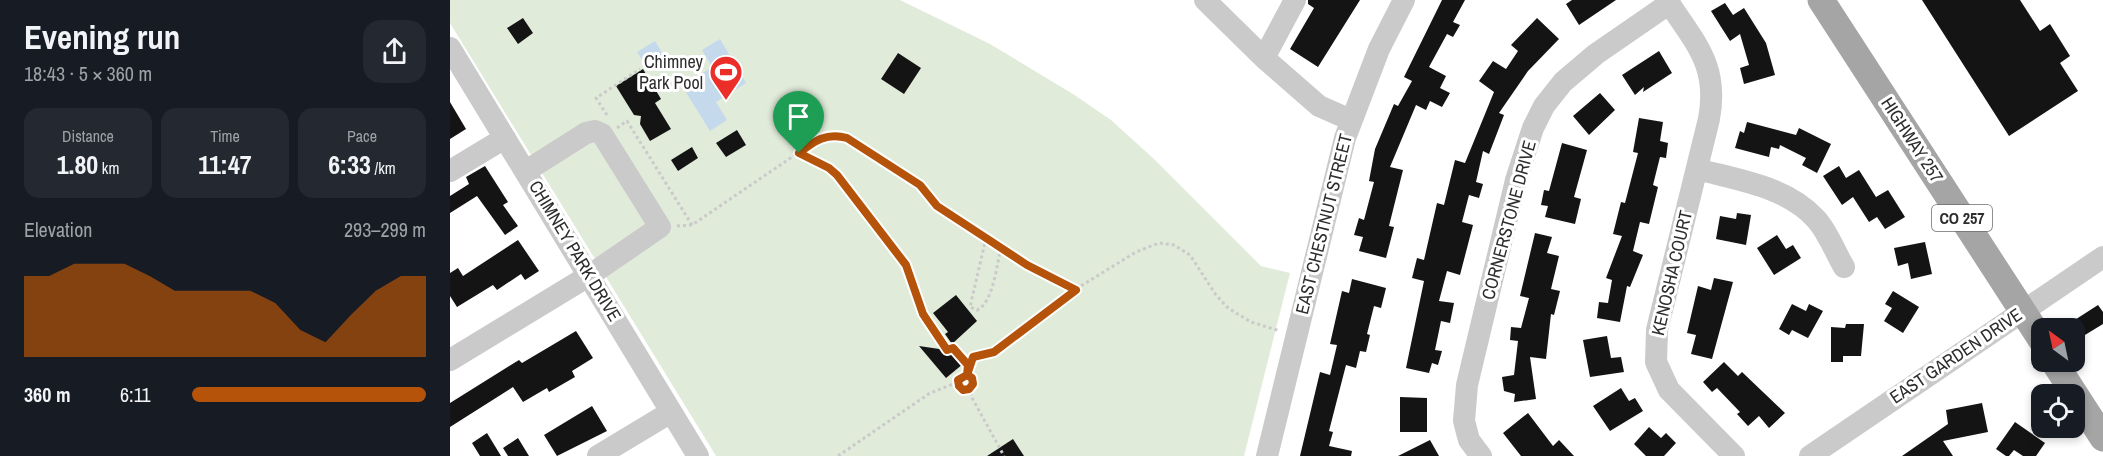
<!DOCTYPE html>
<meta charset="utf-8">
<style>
body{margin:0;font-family:"Archivo Narrow",sans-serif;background:#242831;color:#f1f3f6;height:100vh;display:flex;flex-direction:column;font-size:22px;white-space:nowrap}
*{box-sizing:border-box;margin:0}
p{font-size:20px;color:#9ea1a6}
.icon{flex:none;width:33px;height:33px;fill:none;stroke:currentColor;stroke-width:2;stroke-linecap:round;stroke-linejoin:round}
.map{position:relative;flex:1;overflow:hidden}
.drawer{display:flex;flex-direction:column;background:#171b24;width:450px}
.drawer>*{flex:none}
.needle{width:39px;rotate:327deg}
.tools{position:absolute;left:1581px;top:318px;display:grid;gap:12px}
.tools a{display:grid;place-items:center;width:54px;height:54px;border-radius:12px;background:#171b24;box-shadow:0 3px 9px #0003;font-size:30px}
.pin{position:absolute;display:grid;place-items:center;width:51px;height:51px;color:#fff;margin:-62px -26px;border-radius:50% 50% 50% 0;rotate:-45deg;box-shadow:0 0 6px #0007}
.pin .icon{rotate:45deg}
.round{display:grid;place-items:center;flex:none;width:63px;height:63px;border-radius:18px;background:#242831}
.head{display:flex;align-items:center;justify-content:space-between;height:102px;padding:0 24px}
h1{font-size:33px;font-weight:800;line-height:45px}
.metrics{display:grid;grid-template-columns:repeat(3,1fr);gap:9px;height:102px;padding:6px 24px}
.metrics div{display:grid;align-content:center;border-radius:15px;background:#242831;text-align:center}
.metrics b{font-size:26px;font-weight:800}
.metrics small{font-size:16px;font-weight:400}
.metrics p{font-size:16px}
.chart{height:168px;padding:12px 24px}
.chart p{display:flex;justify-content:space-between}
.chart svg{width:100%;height:108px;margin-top:6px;fill:#b45309;opacity:.7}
ul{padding:0 24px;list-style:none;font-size:20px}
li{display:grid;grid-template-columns:96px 72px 1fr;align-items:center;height:45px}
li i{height:15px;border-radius:8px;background:#b45309}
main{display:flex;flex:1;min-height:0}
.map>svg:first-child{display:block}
.green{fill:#e1ebda}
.water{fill:#c5d9ec}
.building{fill:#141414}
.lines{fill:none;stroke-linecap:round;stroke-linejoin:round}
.path{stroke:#cacaca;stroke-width:3;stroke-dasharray:3 3;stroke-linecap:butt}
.minor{stroke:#cacaca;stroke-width:22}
.major{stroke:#a5a5a5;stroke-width:27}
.route-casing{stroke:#fff;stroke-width:12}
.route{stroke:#b45309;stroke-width:8}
.labels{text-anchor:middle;stroke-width:6;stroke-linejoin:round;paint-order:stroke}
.shield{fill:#fff;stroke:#6c6c6c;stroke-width:1.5}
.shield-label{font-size:16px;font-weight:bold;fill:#2d2d2d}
.poi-label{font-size:18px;fill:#2d2d2d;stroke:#fff;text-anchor:end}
.street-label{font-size:18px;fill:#2d2d2d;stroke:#fff}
</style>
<main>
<section class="drawer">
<div class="head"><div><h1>Evening run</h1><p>18:43 · 5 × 360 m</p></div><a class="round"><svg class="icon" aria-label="share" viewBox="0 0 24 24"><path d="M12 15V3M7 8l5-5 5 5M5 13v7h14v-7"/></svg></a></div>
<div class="metrics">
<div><p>Distance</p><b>1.80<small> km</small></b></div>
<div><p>Time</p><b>11:47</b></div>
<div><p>Pace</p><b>6:33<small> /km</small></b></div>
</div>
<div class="chart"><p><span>Elevation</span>293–299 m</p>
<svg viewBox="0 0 160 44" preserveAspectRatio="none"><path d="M0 44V11L10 11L20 6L30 6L40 6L50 11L60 17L70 17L80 17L90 17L100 22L110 33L120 38L130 27L140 17L150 11L160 11V44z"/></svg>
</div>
<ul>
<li><b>360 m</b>6:11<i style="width:100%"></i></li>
</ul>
</section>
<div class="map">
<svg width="1653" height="456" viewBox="0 0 1653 456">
<rect width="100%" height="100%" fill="#fff"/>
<path class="green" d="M0,0H450L540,44L623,94L661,120L704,159L811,266L840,273L794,456H266L0,23Z"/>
<path class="water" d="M270,39L296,83L266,102L277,120L260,131L232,86L262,67L252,50Z
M205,41L215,58L198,69L187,52Z"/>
<path class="building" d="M858,0H910L868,67L840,49L864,8L858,4Z
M992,0H1015L1003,22L1010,25L1003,37L997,34L979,67L996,76L990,88L1000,93L992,107L980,101L976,110L966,105L940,167L953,170L939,226L944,227L936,258L909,251L913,237L904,235L909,218L914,220L924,182L919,181L925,149L944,104L948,106L962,81L954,77Z
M1122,0H1166L1129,25L1116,4Z
M1472,0H1570L1590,31L1600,24L1620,56L1610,63L1628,91L1559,136Z
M1275,3L1283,15L1294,8L1316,43L1325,75L1294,84L1290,68L1299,65L1290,34L1280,41L1261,11Z
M73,18L83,33L68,44L57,28Z
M1087,18L1109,39L1078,71L1049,113L1054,115L1039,154L1033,151L1026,182L1033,184L1029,198L1019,195L1012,222L1023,225L1010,275L997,271L989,301L1004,303L1000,323L991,321L985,350L992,351L988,365L982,363L979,373L956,368L974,281L962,278L967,258L974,260L987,203L994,205L1005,160L1015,163L1044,92L1029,81L1043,61L1056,69L1068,51L1061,45Z
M1209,51L1222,73L1193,92L1194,87L1185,95L1172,75Z
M448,53L471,68L454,94L431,79Z
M193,69L211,99L205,103L221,129L200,141L190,124L191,116L184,115L166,86Z
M1150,93L1165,110L1139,135L1123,116Z
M0,102L16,129L0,139Z
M1189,118L1213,122L1210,141L1218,143L1216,158L1210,157L1203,185L1208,187L1199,224L1190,222L1183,251L1193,255L1180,287L1177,286L1170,322L1147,318L1149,302L1158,303L1162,280L1156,278L1172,236L1163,234L1171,202L1175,203L1188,153L1183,152Z
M1297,122L1346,135L1349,128L1381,144L1367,173L1352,165L1356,158L1330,145L1329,149L1321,147L1319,157L1285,148L1290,131L1294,133Z
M287,130L296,145L276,157L266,143Z
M1112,143L1137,150L1124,197L1131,199L1125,224L1095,217L1098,206L1091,205L1094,190L1099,191Z
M242,147L248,158L228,171L221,160Z
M35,166L58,202L53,205L68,226L55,235L27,196L0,213V196L19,184L16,177Z
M1389,166L1396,178L1409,170L1426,197L1438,190L1455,217L1435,229L1427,217L1419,222L1403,197L1392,205L1373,176Z
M1287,213L1301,215L1296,245L1266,239L1270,216L1286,219Z
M1085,233L1102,237L1097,253L1109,256L1101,289L1110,291L1104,315L1101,314L1096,359L1080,357L1086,399L1064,402L1065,394L1054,391L1052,377L1064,375L1068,341L1060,340L1061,327L1071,328L1079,298L1070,296Z
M1327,235L1336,249L1343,245L1351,258L1324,275L1307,248Z
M68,240L89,271L75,280L71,274L47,290L43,285L7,307L0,296V273L8,268L13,276Z
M1475,242L1482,274L1461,279L1458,263L1448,266L1444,248Z
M1264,278L1283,282L1262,359L1241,354L1246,335L1237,333L1248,286L1261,290Z
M902,279L936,288L931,308L924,306L917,334L920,335L916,352L910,351L906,368L896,365L879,431L883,432L879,446L902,451L901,456H850L870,372L880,375L887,345L880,344L892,291L899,293Z
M1443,291L1469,307L1453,333L1434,321L1442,308L1435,304Z
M506,295L527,321L502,344L495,334L498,332L483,313Z
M1342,304L1356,311L1359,304L1373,311L1358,338L1342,330L1339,335L1329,329Z
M1648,305L1653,312V324L1630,338L1620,323Z
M1396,324H1414L1411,356H1393V362H1381V327L1395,328Z
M126,331L143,358L122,371L125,377L99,392L97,388L73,402L63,387L0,427V403L69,360L72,363Z
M1157,336L1161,358L1171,357L1174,372L1140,377L1133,340Z
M469,346L503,351L513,364L496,378Z
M1274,362L1288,376L1292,372L1335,413L1319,428L1309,416L1298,426L1287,414L1290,412L1267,388L1262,392L1253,382Z
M1171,388L1179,401L1185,398L1193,411L1160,431L1143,406Z
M950,397L977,398V432H950Z
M1532,403L1538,432L1493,441L1503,456H1452L1498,424L1496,410Z
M142,406L157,431L107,456L94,435Z
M1078,413L1103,446L1109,440L1124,456H1071L1053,433Z
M1565,422L1595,443L1586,456H1573L1564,450L1559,456H1556L1546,449Z
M1199,427L1211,438L1216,433L1226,443L1214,456H1196L1184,444Z
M37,433L51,456H30L22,443Z
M68,438L79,456H58L53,448Z
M563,439L574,456H537Z
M980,440L989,456H948Z"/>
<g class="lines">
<path class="path" d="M157,115L146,98L190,69
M167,128L177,121L242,225
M349,153L379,168L387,175L456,265L473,314L497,350L503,348L518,365
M227,226L242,225L370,138L389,136L470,185L487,206L536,238L577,265L626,289
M536,238L520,307L527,310C543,304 547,263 551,248
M517,375L523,357L544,352L626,289L686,252L709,243L724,245L740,255L766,295L778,308L801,322L830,331
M519,389L513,390L509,386L511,376L517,375L522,378L521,396L554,456
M388,456L480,393L508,382"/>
<path class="minor" d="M755,0L814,58
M845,0L814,58L869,106L901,120
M1217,0C1245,43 1269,65 1259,119L1207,330L1206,362L1219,390L1284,456
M0,48L248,456
M1247,169C1287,180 1336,186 1366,219C1378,232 1385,252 1394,267
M0,171L55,138
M0,360L140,275L210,227L152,134L145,131L136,133L76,171
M148,456L221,412
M817,456L895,138L929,49L954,0
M1031,456L1019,440L1014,421L1017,385L1066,180L1083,128L1094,106L1113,82L1146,54L1220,3
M1360,456L1653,257"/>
<path class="major" d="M1371,0L1592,341
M1604,362L1653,438"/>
</g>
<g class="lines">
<defs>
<path id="route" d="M349,153L379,168L387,175L456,265L473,314L497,350L503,348L518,365L517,375L508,380L509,386L513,390L519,389L523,384L522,378L517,375L523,357L544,352L626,290L577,265L536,238L487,206L470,185L397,138C377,132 364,141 349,153"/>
</defs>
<use href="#route" class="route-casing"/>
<use href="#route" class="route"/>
</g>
<defs>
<symbol id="stadium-pin" viewBox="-11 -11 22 30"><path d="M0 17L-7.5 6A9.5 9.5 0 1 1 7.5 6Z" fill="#eb2e28" stroke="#fff"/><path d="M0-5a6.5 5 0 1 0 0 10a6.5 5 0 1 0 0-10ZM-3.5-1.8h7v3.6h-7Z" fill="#fff"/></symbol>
</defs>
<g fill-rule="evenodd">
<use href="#stadium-pin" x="257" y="53" width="38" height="52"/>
</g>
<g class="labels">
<rect class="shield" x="1482" y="205" width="60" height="26" rx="4.5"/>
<g class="shield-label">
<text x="1512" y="224">CO 257</text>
</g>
<g class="poi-label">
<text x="253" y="68">Chimney<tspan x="253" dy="21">Park Pool</tspan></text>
</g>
<g class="street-label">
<text transform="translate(1462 140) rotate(57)" y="6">HIGHWAY 257</text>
<text transform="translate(1059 220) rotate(-75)" y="6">CORNERSTONE DRIVE</text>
<text transform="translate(874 224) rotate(-76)" y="6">EAST CHESTNUT STREET</text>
<text transform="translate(125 251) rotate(59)" y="6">CHIMNEY PARK DRIVE</text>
<text transform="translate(1222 273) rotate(-77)" y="6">KENOSHA COURT</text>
<text transform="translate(1506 356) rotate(-34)" y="6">EAST GARDEN DRIVE</text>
</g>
</g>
</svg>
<div class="tools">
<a><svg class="needle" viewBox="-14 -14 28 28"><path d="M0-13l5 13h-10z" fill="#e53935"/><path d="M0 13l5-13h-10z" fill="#9ea1a6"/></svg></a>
<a><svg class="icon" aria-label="locate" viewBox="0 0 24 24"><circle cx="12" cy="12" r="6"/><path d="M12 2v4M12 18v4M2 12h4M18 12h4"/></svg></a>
</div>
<div class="pin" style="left:349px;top:153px;background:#1e9e55"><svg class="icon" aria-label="arrive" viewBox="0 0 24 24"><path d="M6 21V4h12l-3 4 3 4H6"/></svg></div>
</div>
</main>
